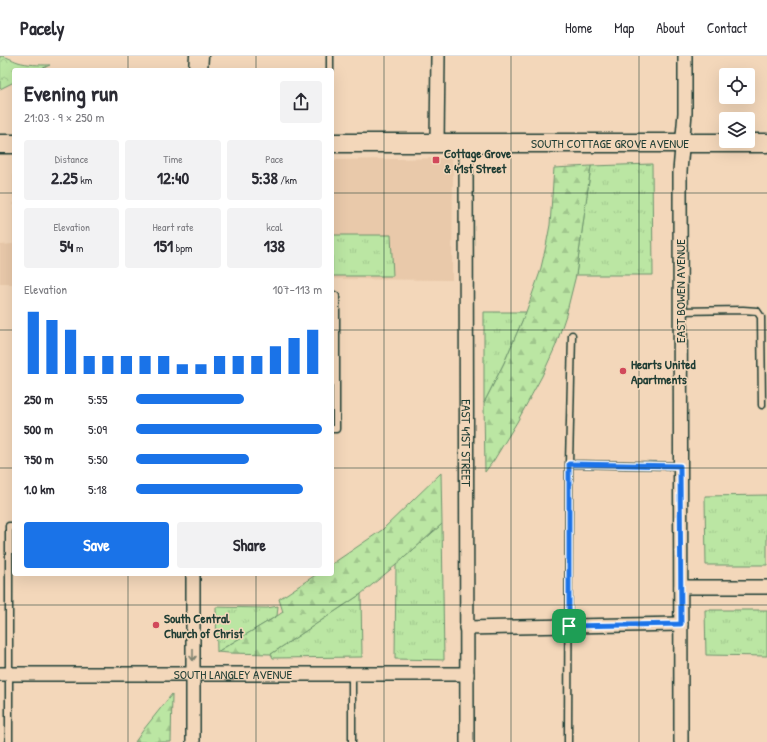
<!DOCTYPE html>
<meta charset="utf-8">
<style>
body{margin:0;font-family:"Patrick Hand",sans-serif;background:#f2f2f3;color:#2b2b33;height:100vh;display:flex;flex-direction:column;font-size:15px;white-space:nowrap}
*{box-sizing:border-box;margin:0}
p{font-size:13px;color:#7c7c81}
.icon{flex:none;width:22px;height:22px;fill:none;stroke:currentColor;stroke-width:2;stroke-linecap:round;stroke-linejoin:round}
.map{position:relative;flex:1;overflow:hidden}
.panel{position:absolute;left:12px;top:12px;width:322px;height:508px;display:flex;flex-direction:column;background:#fff;border-radius:4px;box-shadow:0 4px 16px #0002}
.panel>*{flex:none}
.buttons{position:absolute;left:719px;top:12px;display:grid;gap:8px}
.buttons a{display:grid;place-items:center;width:36px;height:36px;border-radius:4px;background:#fff;box-shadow:0 4px 16px #0002;font-size:20px}
.pin{position:absolute;display:grid;place-items:center;width:34px;height:34px;color:#fff;margin:-17px;border-radius:8px;box-shadow:0 2px 6px #0006}
.round{display:grid;place-items:center;flex:none;width:42px;height:42px;border-radius:4px;background:#f2f2f3}
.head{display:flex;align-items:center;justify-content:space-between;height:68px;padding:0 12px}
h1{font-size:22px;font-weight:700;line-height:30px}
.metrics{display:grid;grid-template-columns:repeat(3,1fr);gap:6px;height:68px;padding:4px 12px}
.metrics div{display:grid;align-content:center;border-radius:4px;background:#f2f2f3;text-align:center}
.metrics b{font-size:17px;font-weight:700}
.metrics small{font-size:11px;font-weight:400}
.metrics p{font-size:11px}
.chart{height:112px;padding:8px 12px}
.chart p{display:flex;justify-content:space-between}
.chart svg{width:100%;height:72px;margin-top:4px;stroke:#1a73e8;stroke-width:6}
.action{display:flex;gap:8px;margin-top:auto;padding:8px 12px}
.action a{flex:1;height:46px;border-radius:4px;background:#1a73e8;color:#fff;font-size:16px;font-weight:700;line-height:46px;text-align:center}
.action a+a{background:#f2f2f3;color:#2b2b33}
ul{padding:0 12px;list-style:none;font-size:13px}
li{display:grid;grid-template-columns:64px 48px 1fr;align-items:center;height:30px}
li i{height:10px;border-radius:5px;background:#1a73e8}
header{display:flex;align-items:center;gap:24px;box-sizing:border-box;height:56px;padding:0 20px;background:#fff;border-bottom:1px solid #e1e1e2}
header strong{font-size:19px}
nav{display:flex;gap:22px;margin-inline-start:auto;font-size:14px}
.map>svg:first-child{display:block}
.built{fill:#e9c9aa}
.grass{fill:url(#grass-tufts);stroke:#6d926c}
.forest{fill:url(#forest-firs);stroke:#6d926c}
.park{fill:url(#park-crowns);stroke:#6d926c}
.lines{fill:none;stroke-linecap:round;stroke-linejoin:round}
.lane-casing{stroke:#1f3d34;stroke-width:9}
.street-casing{stroke:#1f3d34;stroke-width:16}
.secondary-casing{stroke:#1f3d34;stroke-width:21}
.lane{stroke:#f3d7ba;stroke-width:6}
.street{stroke:#f3d7ba;stroke-width:13}
.secondary{stroke:#f3d7ba;stroke-width:18}
.oneway{stroke:#7e8270}
.route-casing{stroke:#fff;stroke-width:8}
.route{stroke:#1a73e8;stroke-width:5}
.grid{fill:none;stroke:#1f3d34;stroke-width:1;stroke-opacity:0.55}
.poi-dot{fill:#d1495b;stroke:#f3d7ba;stroke-width:1.5}
.labels{text-anchor:middle;stroke-width:3;stroke-linejoin:round;paint-order:stroke}
.street-label{font-size:13px;fill:#1f3d34;stroke:#f3d7ba}
.poi-label{font-size:13px;font-weight:bold;fill:#1f3d34;stroke:#f3d7ba;text-anchor:start}
</style>
<header>
<strong>Pacely</strong>
<nav><a>Home</a><a>Map</a><a>About</a><a>Contact</a></nav>
</header>
<div class="map">
<svg width="767" height="686" viewBox="0 0 767 686">
<defs>
<pattern id="grass-tufts" width="24" height="20" patternUnits="userSpaceOnUse"><rect width="24" height="20" fill="#bbe6a3"/><path d="M3 7l-1-3M5 7V3M7 7l1-3M15 17l-1-3M17 17v-4M19 17l1-3" fill="none" stroke="#a0c68d"/></pattern>
<pattern id="forest-firs" width="22" height="20" patternUnits="userSpaceOnUse"><rect width="22" height="20" fill="#bbe6a3"/><path d="M5 1l3.5 6h-7zM16 11l3.5 6h-7z" fill="#a0c68d"/></pattern>
<pattern id="park-crowns" width="20" height="18" patternUnits="userSpaceOnUse"><rect width="20" height="18" fill="#bbe6a3"/><path d="M2 6a3 3 0 1 1 6 0M12 15a3 3 0 1 1 6 0" fill="none" stroke="#a0c68d"/></pattern>
</defs>
<rect width="100%" height="100%" fill="#f3d7ba"/>
<filter id="ink" filterUnits="userSpaceOnUse"><feTurbulence type="fractalNoise" baseFrequency=".025" numOctaves="2"/><feDisplacementMap in="SourceGraphic" scale="8" xChannelSelector="R" yChannelSelector="G"/><feConvolveMatrix kernelMatrix="1 2 1 2 8 2 1 2 1" color-interpolation-filters="sRGB"/></filter>
<g filter="url(#ink)">
<path class="built" d="M451,102L453,110L452,224L332,223V104Z
M13,107H14V228H0V189L13,188Z"/>
<path class="grass" d="M652,108L653,219H576L591,110Z
M332,157V179H391L393,220H332Z
M484,256H526L504,307L484,347Z
M767,439V509H706L705,440Z
M442,468L444,604L395,603L396,509Z
M361,538L362,601L273,602L271,598Z
M278,550L277,560L217,596L216,551L267,552Z
M705,554H767V600L706,599Z"/>
<path class="forest" d="M591,110L576,219L566,259L556,289L542,320L517,366L494,404L485,416L484,347L504,307L526,256L540,216L546,190L550,169L554,112Z
M441,417L442,468L396,509L361,538L271,598L229,597L217,596L277,560L283,556L279,543L317,518H332V508L382,474Z
M172,638L171,686H135L144,673Z"/>
<path class="park" d="M0,0C6,0 12,4 18,6C28,9 39,9 50,9L39,14H14V26L0,33Z"/>
<g class="lines">
<defs>
<path id="lane" d="M330,14V0
M332,238L336,240V373H332
M680,255L743,254L757,255L761,261L762,349
M569,408L680,410
M352,618V686
M9,686V470H14
M568,686L569,408L572,279"/>
<g id="street">
<path d="M437,87L438,0"/>
<path id="s1" d="M466,87L467,686"/>
<path d="M193,518V686"/>
<path d="M681,531H767"/>
<path d="M466,572L681,568"/>
<path id="s2" d="M0,618H467"/>
<path d="M681,686L680,115L685,57V0"/>
</g>
<g id="secondary">
<path d="M198,14L199,0"/>
<path id="s3" d="M332,87H767"/>
<path d="M0,88H14"/>
</g>
</defs>
<use href="#lane" class="lane-casing"/>
<use href="#street" class="street-casing"/>
<use href="#secondary" class="secondary-casing"/>
<use href="#lane" class="lane"/>
<use href="#street" class="street"/>
<use href="#secondary" class="secondary"/>
</g>
<defs><path id="oneway-shaft" d="M-6 0H5M1.5-3L5.5 0L1.5 3" fill="none" stroke-width="1.6" stroke-linecap="round" stroke-linejoin="round"/></defs>
<use class="oneway" href="#oneway-shaft" transform="translate(193 599) rotate(90)"/>
</g>
<g class="lines" filter="url(#ink)">
<defs>
<path id="route" d="M569,408L680,410L681,568L569,570Z"/>
</defs>
<use href="#route" class="route-casing"/>
<use href="#route" class="route"/>
</g>
<path class="grid" d="M128,0V14M256,0V14M384,0V686M511,0V686M639,0V686M0,137H14M332,137H767M0,274H14M332,274H767M0,412H14M332,412H767M128,518V686M256,518V686M0,549H767"/>
<g class="poi-dot">
<rect x="432" y="100" width="8" height="8" rx="2"/>
<circle cx="623" cy="315" r="4"/>
<circle cx="156" cy="569" r="4"/>
</g>
<g class="labels">
<g class="street-label">
<text dy="5" stroke="none"><textPath href="#s3" startOffset="278">SOUTH COTTAGE GROVE AVENUE</textPath></text>
<text transform="translate(680 235) rotate(-90)" y="5">EAST BOWEN AVENUE</text>
<text dy="5" stroke="none"><textPath href="#s1" startOffset="300">EAST 41ST STREET</textPath></text>
<text dy="5" stroke="none"><textPath href="#s2" startOffset="233">SOUTH LANGLEY AVENUE</textPath></text>
</g>
<g class="poi-label">
<text x="444" y="102">Cottage Grove<tspan x="444" dy="15">&amp; 41st Street</tspan></text>
<text x="631" y="313">Hearts United<tspan x="631" dy="15">Apartments</tspan></text>
<text x="164" y="567">South Central<tspan x="164" dy="15">Church of Christ</tspan></text>
</g>
</g>
</svg>
<div class="buttons">
<a><svg class="icon" aria-label="locate" viewBox="0 0 24 24"><circle cx="12" cy="12" r="6"/><path d="M12 2v4M12 18v4M2 12h4M18 12h4"/></svg></a>
<a><svg class="icon" aria-label="layers" viewBox="0 0 24 24"><path d="M12 4l9 5-9 5-9-5zM3 14l9 5 9-5"/></svg></a>
</div>
<div class="pin" style="left:569px;top:570px;background:#1e9e55"><svg class="icon" aria-label="arrive" viewBox="0 0 24 24"><path d="M6 21V4h12l-3 4 3 4H6"/></svg></div>
<section class="panel">
<div class="head"><div><h1>Evening run</h1><p>21:03 · 9 × 250 m</p></div><a class="round"><svg class="icon" aria-label="share" viewBox="0 0 24 24"><path d="M12 15V3M7 8l5-5 5 5M5 13v7h14v-7"/></svg></a></div>
<div class="metrics">
<div><p>Distance</p><b>2.25<small> km</small></b></div>
<div><p>Time</p><b>12:40</b></div>
<div><p>Pace</p><b>5:38<small> /km</small></b></div>
</div>
<div class="metrics">
<div><p>Elevation</p><b>54<small> m</small></b></div>
<div><p>Heart rate</p><b>151<small> bpm</small></b></div>
<div><p>kcal</p><b>138</b></div>
</div>
<div class="chart"><p><span>Elevation</span>107–113 m</p>
<svg viewBox="0 0 160 44" preserveAspectRatio="none"><path d="M5 44V6M15 44V11M25 44V17M35 44V33M45 44V33M55 44V33M65 44V33M75 44V33M85 44V38M95 44V38M105 44V33M115 44V33M125 44V33M135 44V27M145 44V22M155 44V17"/></svg>
</div>
<ul>
<li><b>250 m</b>5:55<i style="width:58%"></i></li>
<li><b>500 m</b>5:09<i style="width:100%"></i></li>
<li><b>750 m</b>5:50<i style="width:61%"></i></li>
<li><b>1.0 km</b>5:18<i style="width:90%"></i></li>
</ul>
<div class="action"><a>Save</a><a>Share</a></div>
</section>
</div>
